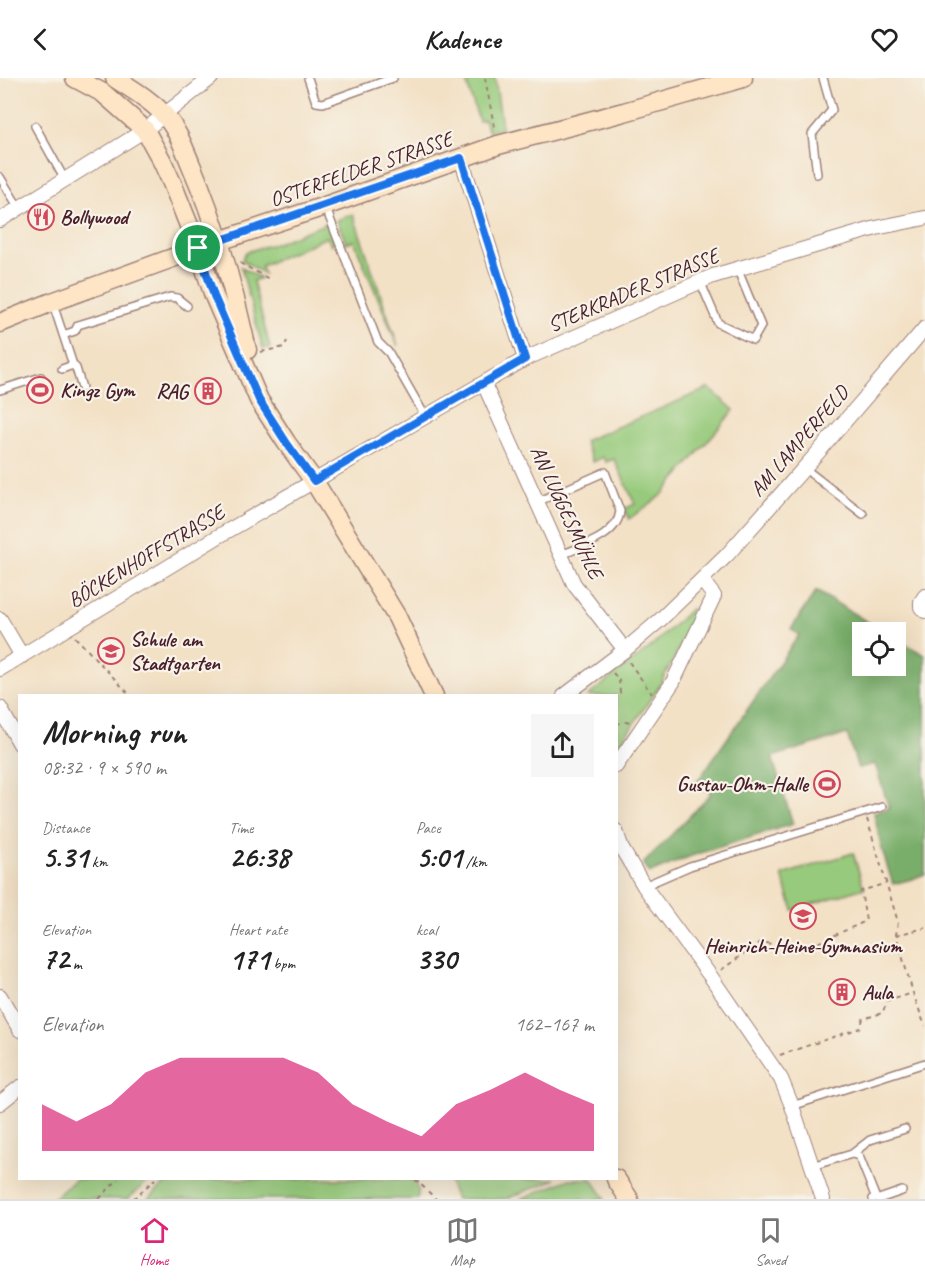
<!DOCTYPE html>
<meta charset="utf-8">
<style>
body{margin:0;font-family:Caveat,sans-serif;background:#f6f6f6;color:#222;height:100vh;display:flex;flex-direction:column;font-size:22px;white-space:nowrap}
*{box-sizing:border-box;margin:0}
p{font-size:20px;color:#767676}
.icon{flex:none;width:33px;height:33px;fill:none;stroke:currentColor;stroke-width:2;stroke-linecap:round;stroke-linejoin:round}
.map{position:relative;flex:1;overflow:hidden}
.details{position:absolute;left:18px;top:616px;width:600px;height:486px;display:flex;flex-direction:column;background:#fff;border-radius:0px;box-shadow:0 6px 24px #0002}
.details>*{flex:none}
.tools{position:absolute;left:852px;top:544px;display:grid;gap:12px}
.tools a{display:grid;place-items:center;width:54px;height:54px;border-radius:0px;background:#fff;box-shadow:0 6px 24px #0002;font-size:30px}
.pin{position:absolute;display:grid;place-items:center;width:51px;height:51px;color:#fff;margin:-26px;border:3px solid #fff;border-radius:50%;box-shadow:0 2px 6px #0007}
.round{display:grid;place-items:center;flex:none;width:63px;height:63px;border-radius:0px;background:#f6f6f6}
.overview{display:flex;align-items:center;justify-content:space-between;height:102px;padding:0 24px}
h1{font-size:33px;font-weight:600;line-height:45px}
.figures{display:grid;grid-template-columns:repeat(3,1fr);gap:9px;height:102px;padding:6px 24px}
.figures div{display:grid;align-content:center}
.figures b{font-size:30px;font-weight:600}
.figures small{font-size:16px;font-weight:400}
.figures p{font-size:16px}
.chart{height:168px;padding:12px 24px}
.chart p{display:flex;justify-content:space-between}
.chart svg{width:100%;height:108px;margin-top:6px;fill:#db2777;opacity:.7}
header{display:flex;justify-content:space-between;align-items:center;height:78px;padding:0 24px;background:#fff;font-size:27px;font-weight:600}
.dock{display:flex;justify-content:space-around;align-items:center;height:84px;border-top:2px solid #e0e0e0;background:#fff;font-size:16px;color:#767676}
.dock a{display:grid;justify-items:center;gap:3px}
.dock .active{color:#db2777}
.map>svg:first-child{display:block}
.green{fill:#97ca7b;stroke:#707453;stroke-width:1.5}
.forest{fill:#79ae6b;stroke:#62664b;stroke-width:1.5}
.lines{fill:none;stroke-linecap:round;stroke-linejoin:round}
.lane-casing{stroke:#9e8078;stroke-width:10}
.street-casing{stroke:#9e8078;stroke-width:16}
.secondary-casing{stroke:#9e8078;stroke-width:21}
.path{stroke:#9e8078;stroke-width:2;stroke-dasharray:4.5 4.5;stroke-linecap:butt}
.lane{stroke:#fff;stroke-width:7}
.street{stroke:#fff;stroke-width:14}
.secondary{stroke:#fde5c5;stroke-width:18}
.route-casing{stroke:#fff;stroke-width:12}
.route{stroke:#1a73e8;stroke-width:8}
.labels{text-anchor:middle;stroke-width:4.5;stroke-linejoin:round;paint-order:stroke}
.street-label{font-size:21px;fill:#4a1f2b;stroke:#f7f3e8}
.poi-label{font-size:21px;font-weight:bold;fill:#4a1f2b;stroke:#f7f3e8;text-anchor:start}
</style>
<header><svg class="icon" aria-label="back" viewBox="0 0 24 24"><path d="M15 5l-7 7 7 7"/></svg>Kadence<svg class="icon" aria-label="heart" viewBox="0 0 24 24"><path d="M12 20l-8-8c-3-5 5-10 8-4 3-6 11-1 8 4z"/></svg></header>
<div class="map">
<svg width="925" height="1121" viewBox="0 0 925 1121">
<rect width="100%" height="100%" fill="#f7f3e8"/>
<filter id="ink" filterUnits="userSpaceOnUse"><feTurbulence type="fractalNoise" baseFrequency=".0167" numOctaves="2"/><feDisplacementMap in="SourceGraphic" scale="12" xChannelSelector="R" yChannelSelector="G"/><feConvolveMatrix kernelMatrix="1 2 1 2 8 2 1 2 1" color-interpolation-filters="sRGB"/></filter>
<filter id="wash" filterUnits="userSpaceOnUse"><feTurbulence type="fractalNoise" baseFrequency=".008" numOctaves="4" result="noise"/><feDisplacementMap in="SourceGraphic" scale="24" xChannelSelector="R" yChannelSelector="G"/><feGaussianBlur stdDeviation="1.35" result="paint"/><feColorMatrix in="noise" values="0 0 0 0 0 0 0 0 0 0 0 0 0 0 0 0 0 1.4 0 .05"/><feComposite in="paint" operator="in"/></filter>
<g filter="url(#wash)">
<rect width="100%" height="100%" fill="#f3e1c6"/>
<path class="green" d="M465,0H495L502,50L489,54L484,42L479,43Z
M353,136L398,268L354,163L346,165L337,142Z
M327,145L334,162L333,166L331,167L327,159L261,188L264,196L242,182L246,174L277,165Z
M241,189L261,200L253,203L270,270L263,271Z
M709,310L734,332L661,418L629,441L624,431L635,426L614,381L606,384L603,379L593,384L584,363Z
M691,531L697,534L674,580L658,610L617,670L616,618H588L652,568Z
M853,775L864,810L793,832L782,797Z
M76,1101H150L128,1121H53Z
M170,1101H410C417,1106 420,1113 417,1121H148Z
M448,1101H556L506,1121H456Z
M570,1101H592L605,1121H520Z"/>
<path class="forest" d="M816,513L886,555H862V588H896V561L925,577V796L912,801L893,806L882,772L874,735L889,730L875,686L858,690L847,656L772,679L793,746L691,778L650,795L643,786L711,716L697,704L799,557L791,551Z"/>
</g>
<g filter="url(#ink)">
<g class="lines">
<defs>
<path id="lane" d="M308,0L316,24L323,25L393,0
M35,48L65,102
M817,96L812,56L832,32L823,0
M0,99L19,130
M325,128L378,264L389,275L425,338
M700,203L718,245L753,262L761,248L737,190
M53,226L73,287L76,290L82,310
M63,257L75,253L78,247L170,219L177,220L187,228
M62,291L73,287
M0,312L41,299
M804,390L863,436
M537,424L605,394L620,433C618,458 582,468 561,477
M644,808L690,788L882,729
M792,1028L925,985
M852,1076L859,1078L875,1118L873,1121
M812,1088L852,1076L870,1062L905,1051
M879,1121L902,1113"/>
<path id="street" d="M461,80L525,281
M0,142L145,52L211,0
M484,306L574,506L625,572
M925,518L921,524V529L925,533
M0,541L22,578
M0,591L219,458L525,281L713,198L876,150L925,140
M564,618L625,572L660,542L727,477L821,371L925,250
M0,630L20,666
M616,688L673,604L714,518L702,502
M616,753L622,771L644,808L711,899L781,1001L792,1028L823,1121
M0,918L20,952
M0,1025L20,1009"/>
<path id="secondary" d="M75,0L103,15L145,52L162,83L172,105L198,170L214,218L259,322L286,364L314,403L397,539L434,618
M115,0C131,11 153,23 166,39C178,53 184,70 191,87C217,147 233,209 247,272
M0,245L52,224L219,163L325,128L498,67L624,34L743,0
M616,1101L629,1121"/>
</defs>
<use href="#lane" class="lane-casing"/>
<use href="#street" class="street-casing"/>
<use href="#secondary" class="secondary-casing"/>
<path class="path" d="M485,0L495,53
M240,185L269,201
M261,274L284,269L287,263
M75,559L131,618
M629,584L652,616
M613,595L619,602L620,615L616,619
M616,646L631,643
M867,741L898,844L896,857L913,915L925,948
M896,857L925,850
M721,892L761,864L802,872L866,843L861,813L887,805
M780,977L860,950L863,941L882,935L888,923L913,915
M415,1101L436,1121
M99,1121L118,1101
M133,1121L155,1101"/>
<use href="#lane" class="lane"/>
<use href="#street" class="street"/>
<use href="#secondary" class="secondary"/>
</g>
</g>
<g class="lines" filter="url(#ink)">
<defs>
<path id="route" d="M461,80L525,281L314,403L286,364L259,322L214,218L198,170Z"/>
</defs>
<use href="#route" class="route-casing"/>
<use href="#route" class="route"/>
</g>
<defs>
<symbol id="restaurant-ring" viewBox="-11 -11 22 22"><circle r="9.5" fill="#f7f3e8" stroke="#d1495b" stroke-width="1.5"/><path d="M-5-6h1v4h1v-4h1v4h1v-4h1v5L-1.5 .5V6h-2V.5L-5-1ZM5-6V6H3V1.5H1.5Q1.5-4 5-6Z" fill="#d1495b"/></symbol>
<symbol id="stadium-ring" viewBox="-11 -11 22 22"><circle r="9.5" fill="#f7f3e8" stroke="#d1495b" stroke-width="1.5"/><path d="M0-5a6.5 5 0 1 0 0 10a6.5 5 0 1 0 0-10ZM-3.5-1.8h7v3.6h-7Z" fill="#d1495b"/></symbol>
<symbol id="building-ring" viewBox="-11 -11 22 22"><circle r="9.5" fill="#f7f3e8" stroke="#d1495b" stroke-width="1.5"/><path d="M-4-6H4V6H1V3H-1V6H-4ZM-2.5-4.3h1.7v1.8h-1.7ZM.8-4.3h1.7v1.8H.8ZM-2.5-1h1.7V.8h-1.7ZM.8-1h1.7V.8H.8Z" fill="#d1495b"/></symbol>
<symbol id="school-ring" viewBox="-11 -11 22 22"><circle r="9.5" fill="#f7f3e8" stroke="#d1495b" stroke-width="1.5"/><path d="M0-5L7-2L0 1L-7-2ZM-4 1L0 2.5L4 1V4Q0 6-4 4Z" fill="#d1495b"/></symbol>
</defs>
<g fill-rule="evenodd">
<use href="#restaurant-ring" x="26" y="124" width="30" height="30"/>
<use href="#stadium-ring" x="25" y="297" width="30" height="30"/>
<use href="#building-ring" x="193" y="298" width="30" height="30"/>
<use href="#school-ring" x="96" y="558" width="30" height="30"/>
<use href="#stadium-ring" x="812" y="691" width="30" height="30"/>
<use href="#school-ring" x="788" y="823" width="30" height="30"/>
<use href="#building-ring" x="827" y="899" width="30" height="30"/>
</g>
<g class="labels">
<g class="street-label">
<text transform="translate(361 91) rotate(-19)" y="7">OSTERFELDER STRASSE</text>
<text transform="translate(633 212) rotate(-23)" y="7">STERKRADER STRASSE</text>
<text transform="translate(799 363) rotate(-49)" y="7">AM LAMPERFELD</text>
<text transform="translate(567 434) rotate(65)" y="7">AN LUGGESMÜHLE</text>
<text transform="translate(146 478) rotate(-31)" y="7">BÖCKENHOFFSTRASSE</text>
</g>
<g class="poi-label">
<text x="60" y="146">Bollywood</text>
<text x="60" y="319">Kingz Gym</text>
<text x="188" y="320" text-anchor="end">RAG</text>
<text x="130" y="568">Schule am<tspan x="130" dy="24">Stadtgarten</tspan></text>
<text x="808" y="713" text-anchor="end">Gustav-Ohm-Halle</text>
<text x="803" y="875" text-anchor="middle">Heinrich-Heine-Gymnasium</text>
<text x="862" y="921">Aula</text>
</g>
</g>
</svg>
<div class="tools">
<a><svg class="icon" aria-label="locate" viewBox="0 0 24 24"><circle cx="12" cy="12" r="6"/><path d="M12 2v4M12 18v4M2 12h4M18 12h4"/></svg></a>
</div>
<div class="pin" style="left:198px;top:170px;background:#1e9e55"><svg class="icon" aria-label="arrive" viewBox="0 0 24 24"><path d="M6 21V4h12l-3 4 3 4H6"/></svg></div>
<section class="details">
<div class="overview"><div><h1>Morning run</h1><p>08:32 · 9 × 590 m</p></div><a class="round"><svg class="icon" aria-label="share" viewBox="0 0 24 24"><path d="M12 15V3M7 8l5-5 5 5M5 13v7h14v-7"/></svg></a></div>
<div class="figures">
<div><p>Distance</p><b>5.31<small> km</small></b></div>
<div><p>Time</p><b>26:38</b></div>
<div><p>Pace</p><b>5:01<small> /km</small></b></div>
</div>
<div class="figures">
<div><p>Elevation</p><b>72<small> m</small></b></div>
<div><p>Heart rate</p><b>171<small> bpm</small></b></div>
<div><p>kcal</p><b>330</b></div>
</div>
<div class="chart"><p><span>Elevation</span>162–167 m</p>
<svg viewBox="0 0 160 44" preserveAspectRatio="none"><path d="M0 44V25L10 32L20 25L30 12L40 6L50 6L60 6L70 6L80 12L90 25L100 32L110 38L120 25L130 19L140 12L150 19L160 25V44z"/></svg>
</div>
</section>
</div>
<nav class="dock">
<a class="active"><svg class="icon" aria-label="home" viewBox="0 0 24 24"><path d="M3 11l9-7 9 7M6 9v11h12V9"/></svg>Home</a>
<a><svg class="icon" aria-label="map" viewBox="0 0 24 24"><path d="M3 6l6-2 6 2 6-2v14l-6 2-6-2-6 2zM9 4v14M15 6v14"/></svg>Map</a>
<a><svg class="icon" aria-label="saved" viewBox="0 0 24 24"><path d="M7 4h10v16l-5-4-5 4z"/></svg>Saved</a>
</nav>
